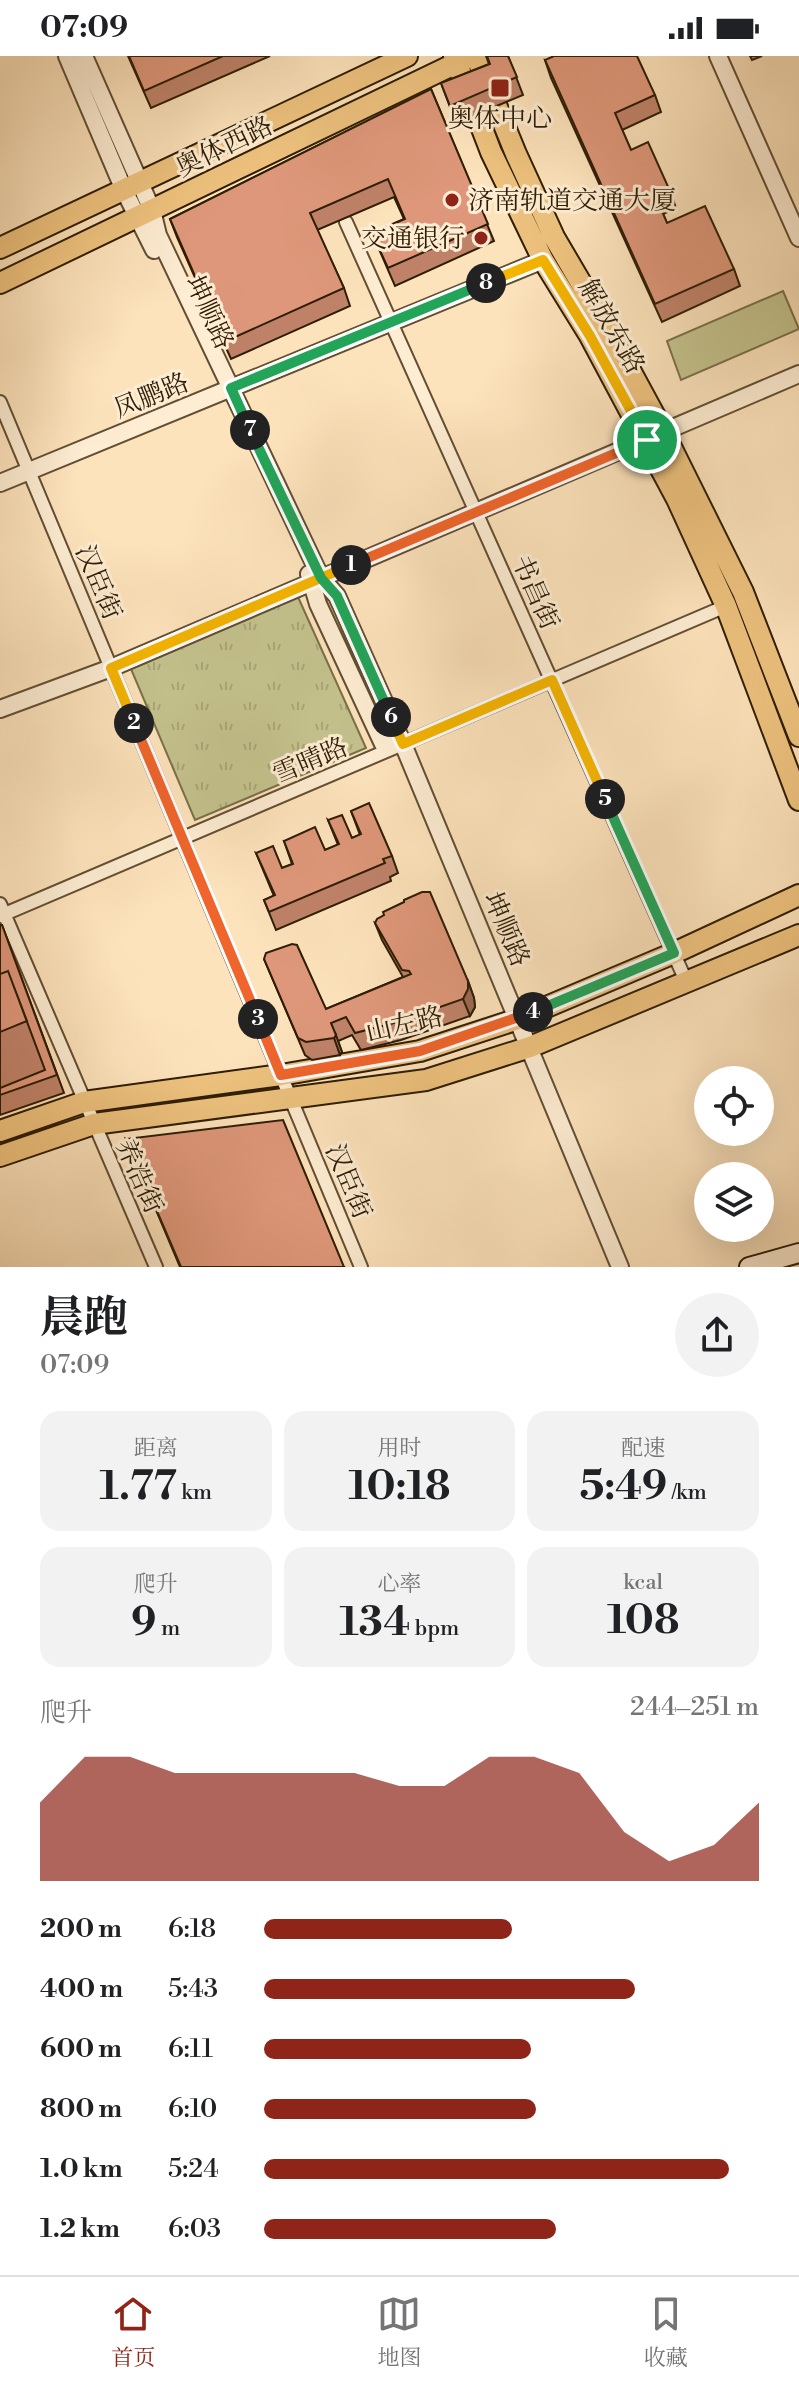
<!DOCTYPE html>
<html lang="zh">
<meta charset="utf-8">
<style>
body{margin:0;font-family:"Libre Bodoni","Noto Serif SC",serif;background:#f2f2f2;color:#202124;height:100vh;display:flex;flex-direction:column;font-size:30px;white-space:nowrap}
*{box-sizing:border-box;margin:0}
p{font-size:26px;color:#757577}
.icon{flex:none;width:44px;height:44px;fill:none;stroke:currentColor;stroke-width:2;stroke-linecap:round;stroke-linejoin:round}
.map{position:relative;height:1211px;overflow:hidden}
.sheet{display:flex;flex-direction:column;background:#fff;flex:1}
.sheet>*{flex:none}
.fabs{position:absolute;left:694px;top:1010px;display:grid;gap:16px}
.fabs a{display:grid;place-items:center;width:80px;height:80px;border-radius:50%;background:#fff;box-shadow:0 8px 32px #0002;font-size:40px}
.pin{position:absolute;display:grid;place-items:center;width:68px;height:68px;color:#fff;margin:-34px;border:4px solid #fff;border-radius:50%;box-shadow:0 2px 8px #0007}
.km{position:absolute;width:40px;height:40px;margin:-20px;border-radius:50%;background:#222;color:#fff;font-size:22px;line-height:40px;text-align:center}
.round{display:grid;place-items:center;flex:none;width:84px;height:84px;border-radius:42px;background:#f2f2f2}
.overview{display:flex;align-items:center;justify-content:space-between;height:136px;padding:0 40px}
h1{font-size:44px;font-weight:700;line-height:60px}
.stats{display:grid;grid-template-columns:repeat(3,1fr);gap:12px;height:136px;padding:8px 40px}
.stats div{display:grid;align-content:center;border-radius:20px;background:#f2f2f2;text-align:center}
.stats b{font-size:40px;font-weight:700}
.stats small{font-size:22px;font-weight:400}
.stats p{font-size:22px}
.chart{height:224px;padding:16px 40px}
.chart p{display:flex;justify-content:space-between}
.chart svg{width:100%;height:144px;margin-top:8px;fill:#8f2418;opacity:.7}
ul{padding:0 40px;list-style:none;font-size:26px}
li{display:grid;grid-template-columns:128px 96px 1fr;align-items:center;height:60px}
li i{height:20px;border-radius:10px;background:#8f2418}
.status{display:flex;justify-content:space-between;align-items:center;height:56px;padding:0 40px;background:#fff;direction:ltr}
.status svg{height:22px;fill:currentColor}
.tabs{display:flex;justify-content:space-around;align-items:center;height:112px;border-top:2px solid #e0e0e0;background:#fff;font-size:22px;color:#757577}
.tabs a{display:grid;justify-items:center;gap:4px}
.tabs .active{color:#8f2418}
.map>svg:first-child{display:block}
.park{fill:url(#park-tufts);stroke:#797049;stroke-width:2}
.pitch{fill:#c4c28d;stroke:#797049;stroke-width:2}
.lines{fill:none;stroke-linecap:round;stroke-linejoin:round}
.minor-casing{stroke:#624e33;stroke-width:16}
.tertiary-casing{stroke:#624e33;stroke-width:20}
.secondary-casing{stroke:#2e1d05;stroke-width:22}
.primary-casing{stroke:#2e1d05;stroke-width:24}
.minor{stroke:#feedd3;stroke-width:12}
.tertiary{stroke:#feedd3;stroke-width:16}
.secondary{stroke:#feedd3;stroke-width:18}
.primary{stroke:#eec27e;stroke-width:20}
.wall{fill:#bf8269;stroke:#2e1d05;stroke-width:2}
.shaded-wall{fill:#9b6a55;stroke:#2e1d05;stroke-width:2}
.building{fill:#de977a;stroke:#2e1d05;stroke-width:2}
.split-1-casing{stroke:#fff;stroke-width:16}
.split-2-casing{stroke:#fff;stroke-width:16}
.split-3-casing{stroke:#fff;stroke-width:16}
.split-4-casing{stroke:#fff;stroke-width:16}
.split-5-casing{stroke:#fff;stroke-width:16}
.split-6-casing{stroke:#fff;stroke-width:16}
.split-7-casing{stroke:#fff;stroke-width:16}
.split-8-casing{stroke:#fff;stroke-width:16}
.split-9-casing{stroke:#fff;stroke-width:16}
.split-1{stroke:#f0652b;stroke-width:10}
.split-2{stroke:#f5b400;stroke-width:10}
.split-3{stroke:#f0652b;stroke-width:10}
.split-4{stroke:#f0652b;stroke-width:10}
.split-5{stroke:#22a559;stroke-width:10}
.split-6{stroke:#f5b400;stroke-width:10}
.split-7{stroke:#22a559;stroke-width:10}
.split-8{stroke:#22a559;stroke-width:10}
.split-9{stroke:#f5b400;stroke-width:10}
.poi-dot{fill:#8f2418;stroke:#feedd3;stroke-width:3}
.labels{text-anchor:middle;stroke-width:6;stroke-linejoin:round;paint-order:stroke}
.poi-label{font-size:26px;fill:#2e1d05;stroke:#feedd3}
.street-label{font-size:26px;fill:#2e1d05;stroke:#feedd3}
</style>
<div class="status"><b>07:09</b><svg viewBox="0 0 49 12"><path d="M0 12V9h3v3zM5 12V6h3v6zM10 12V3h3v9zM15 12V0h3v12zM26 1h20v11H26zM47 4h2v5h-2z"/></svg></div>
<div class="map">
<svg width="799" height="1211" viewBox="0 0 799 1211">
<defs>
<pattern id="park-tufts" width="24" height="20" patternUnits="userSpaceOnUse" patternTransform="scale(2)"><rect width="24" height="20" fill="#c4c28d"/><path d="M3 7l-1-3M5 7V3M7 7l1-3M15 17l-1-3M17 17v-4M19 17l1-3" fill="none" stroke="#a9a678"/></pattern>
</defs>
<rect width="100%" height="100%" fill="#fde3bc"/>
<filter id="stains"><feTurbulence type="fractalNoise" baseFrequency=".0025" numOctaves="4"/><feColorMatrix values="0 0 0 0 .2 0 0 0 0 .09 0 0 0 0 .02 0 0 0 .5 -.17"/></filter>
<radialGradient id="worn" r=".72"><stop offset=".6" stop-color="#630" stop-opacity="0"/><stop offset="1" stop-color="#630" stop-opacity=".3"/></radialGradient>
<path class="park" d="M298,541L366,692L195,764L131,613Z"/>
<path class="pitch" d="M783,235L799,273L681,324L667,285Z"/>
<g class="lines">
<defs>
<path id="minor" d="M346,166L686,925
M0,346L361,1211
M0,848L156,1211
M0,860L726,550"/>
<path id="tertiary" d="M67,0L124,134L154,194
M84,0L152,154L158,179L321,522L337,540L403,688L620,1211
M718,0L799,182
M0,427L543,204
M309,518L318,548L383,688H403
M0,653L111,612L799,318"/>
<path id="secondary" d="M749,1211L799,1197"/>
<path id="primary" d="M454,0L491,96L543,204L590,280L677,443L726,550L799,744
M476,0L516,98L554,181L605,268L664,377L743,536L799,680
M0,192L407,0
M0,227L467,2
M0,1075L84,1046L281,1019L420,995L518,963L674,897L799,839
M0,1100L94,1068L426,1024L530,991L799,879"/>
</defs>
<use href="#minor" class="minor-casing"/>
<use href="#tertiary" class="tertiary-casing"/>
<use href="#secondary" class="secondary-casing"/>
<use href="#primary" class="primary-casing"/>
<use href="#minor" class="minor"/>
<use href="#tertiary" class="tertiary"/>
<use href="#secondary" class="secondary"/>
<use href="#primary" class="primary"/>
</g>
<path class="wall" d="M128,0H270L151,52Z
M486,0H508L523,39L456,67L441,27L489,8Z
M750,0H762L752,4Z
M545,4L655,39L661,56L622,74L631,94L670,135L676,152L663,158L667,167L734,213L740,230L662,266L551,22Z
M431,33L494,185L395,230L372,177L404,163L394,141L317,174L344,232L350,250L231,303L177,181L170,163Z
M351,755L392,800L398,817L390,821L391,825L276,874L264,844L274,840L256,797L282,812L292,808L284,785L325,794L338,789L328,764L352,782L360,779Z
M375,867L468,925L474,942L475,951L470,960L401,984L361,994L352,979L338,985L342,996L340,999L312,1004L305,999L264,903L326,953L403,921L382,884Z
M0,869H2L64,1037L0,1059Z
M126,1083L344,1211H180Z"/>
<path class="shaded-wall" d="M468,925L474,942L475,951L470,960L463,943Z
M336,979L342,996L340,999L334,982Z"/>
<path class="building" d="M129,0H223L144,35Z
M487,0H508L517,21L450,50L441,27L490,8Z
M554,0H637L655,39L615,57L631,94L648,86L670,135L656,141L667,167L705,150L734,213L655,248L545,4Z
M431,33L488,168L388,212L372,177L405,163L388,123L310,157L344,232L224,286L170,163Z
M369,747L392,800L383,803L385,807L269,856L264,844L275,839L256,797L273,790L282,812L293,808L284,785L315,771L325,794L339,788L328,764L342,759L352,782L361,778L351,755Z
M422,836H430L468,925V933L463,943L394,967L355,977L346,961L331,967L336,979L334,982L306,986L298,982L264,903L266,897L292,888L297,889L326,953L411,918L409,915L402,914L375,867L377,863L384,859L383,856L404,846V844Z
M0,869H2L57,1019L0,1039V1032L45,1014L8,915L0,918Z
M8,915L27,965L0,976V918Z
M283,1064L344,1211H181L126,1083Z"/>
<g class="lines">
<defs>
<path id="split-1" d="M351,509L647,384"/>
<path id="split-2" d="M134,667L111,612L351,509"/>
<path id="split-3" d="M134,667L258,963"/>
<path id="split-4" d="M258,963L281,1019L420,995L533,956"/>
<path id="split-5" d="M533,956L674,897L605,743"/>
<path id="split-6" d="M391,661L403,688L552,624L605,743"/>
<path id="split-7" d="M250,374L321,522L337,540L391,661"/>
<path id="split-8" d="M250,374L231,332L486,227"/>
<path id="split-9" d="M486,227L543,204L590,280L647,384"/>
</defs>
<use href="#split-1" class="split-1-casing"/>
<use href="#split-2" class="split-2-casing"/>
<use href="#split-3" class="split-3-casing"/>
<use href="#split-4" class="split-4-casing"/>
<use href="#split-5" class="split-5-casing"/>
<use href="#split-6" class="split-6-casing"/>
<use href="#split-7" class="split-7-casing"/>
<use href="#split-8" class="split-8-casing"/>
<use href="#split-9" class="split-9-casing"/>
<use href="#split-1" class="split-1"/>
<use href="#split-2" class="split-2"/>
<use href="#split-3" class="split-3"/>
<use href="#split-4" class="split-4"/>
<use href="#split-5" class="split-5"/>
<use href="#split-6" class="split-6"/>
<use href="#split-7" class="split-7"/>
<use href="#split-8" class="split-8"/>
<use href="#split-9" class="split-9"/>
</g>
<g class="poi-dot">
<rect x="490" y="22" width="20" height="20" rx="4"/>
<circle cx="452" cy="144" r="8"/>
<circle cx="481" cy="182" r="8"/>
</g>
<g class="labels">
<g class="poi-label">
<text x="500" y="71">奥体中心</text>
<text x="468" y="153" text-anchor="start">济南轨道交通大厦</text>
<text x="465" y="191" text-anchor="end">交通银行</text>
</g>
<g class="street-label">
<text transform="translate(224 90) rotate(-26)" y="9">奥体西路</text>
<text transform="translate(210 256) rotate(65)" y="9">坤顺路</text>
<text transform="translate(612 270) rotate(60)" y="9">解放东路</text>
<text transform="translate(151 339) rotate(-22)" y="9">凤鹏路</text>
<text transform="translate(99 526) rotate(67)" y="9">汉臣街</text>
<text transform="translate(536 536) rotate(66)" y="9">书昌街</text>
<text transform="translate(310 704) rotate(-23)" y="9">雪晴路</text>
<text transform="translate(507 873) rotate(67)" y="9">坤顺路</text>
<text transform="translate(404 968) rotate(-13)" y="9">山左路</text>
<text transform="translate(140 1120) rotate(66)" y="9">养浩街</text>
<text transform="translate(349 1125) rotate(67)" y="9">汉臣街</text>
</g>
</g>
<rect width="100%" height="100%" filter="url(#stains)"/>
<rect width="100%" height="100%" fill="url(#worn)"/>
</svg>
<div class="fabs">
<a><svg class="icon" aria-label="locate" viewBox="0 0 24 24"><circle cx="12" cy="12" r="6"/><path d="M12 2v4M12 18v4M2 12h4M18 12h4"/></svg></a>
<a><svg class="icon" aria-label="layers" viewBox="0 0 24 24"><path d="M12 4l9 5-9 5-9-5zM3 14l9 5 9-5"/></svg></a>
</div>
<div class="pin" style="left:647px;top:384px;background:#1e9e55"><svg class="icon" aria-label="arrive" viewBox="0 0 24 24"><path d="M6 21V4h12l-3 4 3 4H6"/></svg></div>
<b class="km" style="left:351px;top:509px">1</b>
<b class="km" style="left:134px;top:667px">2</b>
<b class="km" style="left:258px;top:963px">3</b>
<b class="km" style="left:533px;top:956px">4</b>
<b class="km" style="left:605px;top:743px">5</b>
<b class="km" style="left:391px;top:661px">6</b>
<b class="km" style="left:250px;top:374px">7</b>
<b class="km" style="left:486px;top:227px">8</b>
</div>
<section class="sheet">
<div class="overview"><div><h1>晨跑</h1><p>07:09</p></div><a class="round"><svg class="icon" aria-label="share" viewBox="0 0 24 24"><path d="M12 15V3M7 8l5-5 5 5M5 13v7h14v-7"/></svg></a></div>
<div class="stats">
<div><p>距离</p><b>1.77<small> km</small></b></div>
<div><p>用时</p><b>10:18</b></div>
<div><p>配速</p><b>5:49<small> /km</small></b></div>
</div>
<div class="stats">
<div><p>爬升</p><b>9<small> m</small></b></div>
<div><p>心率</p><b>134<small> bpm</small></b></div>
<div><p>kcal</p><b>108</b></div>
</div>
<div class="chart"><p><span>爬升</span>244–251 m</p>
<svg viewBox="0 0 160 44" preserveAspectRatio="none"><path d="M0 44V20L10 6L20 6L30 11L40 11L50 11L60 11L70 11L80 15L90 15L100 6L110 6L120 11L130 29L140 38L150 33L160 20V44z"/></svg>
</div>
<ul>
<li><b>200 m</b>6:18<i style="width:50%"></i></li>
<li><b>400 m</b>5:43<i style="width:75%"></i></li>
<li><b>600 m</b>6:11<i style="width:54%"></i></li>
<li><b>800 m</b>6:10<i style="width:55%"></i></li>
<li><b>1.0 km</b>5:24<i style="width:94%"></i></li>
<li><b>1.2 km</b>6:03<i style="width:59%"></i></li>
</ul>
</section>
<nav class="tabs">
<a class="active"><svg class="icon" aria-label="home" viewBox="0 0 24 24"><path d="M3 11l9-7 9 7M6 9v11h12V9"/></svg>首页</a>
<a><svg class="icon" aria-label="map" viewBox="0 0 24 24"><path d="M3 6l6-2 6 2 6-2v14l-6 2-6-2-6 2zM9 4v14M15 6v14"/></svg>地图</a>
<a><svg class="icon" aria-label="saved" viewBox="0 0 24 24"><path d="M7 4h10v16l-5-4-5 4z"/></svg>收藏</a>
</nav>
